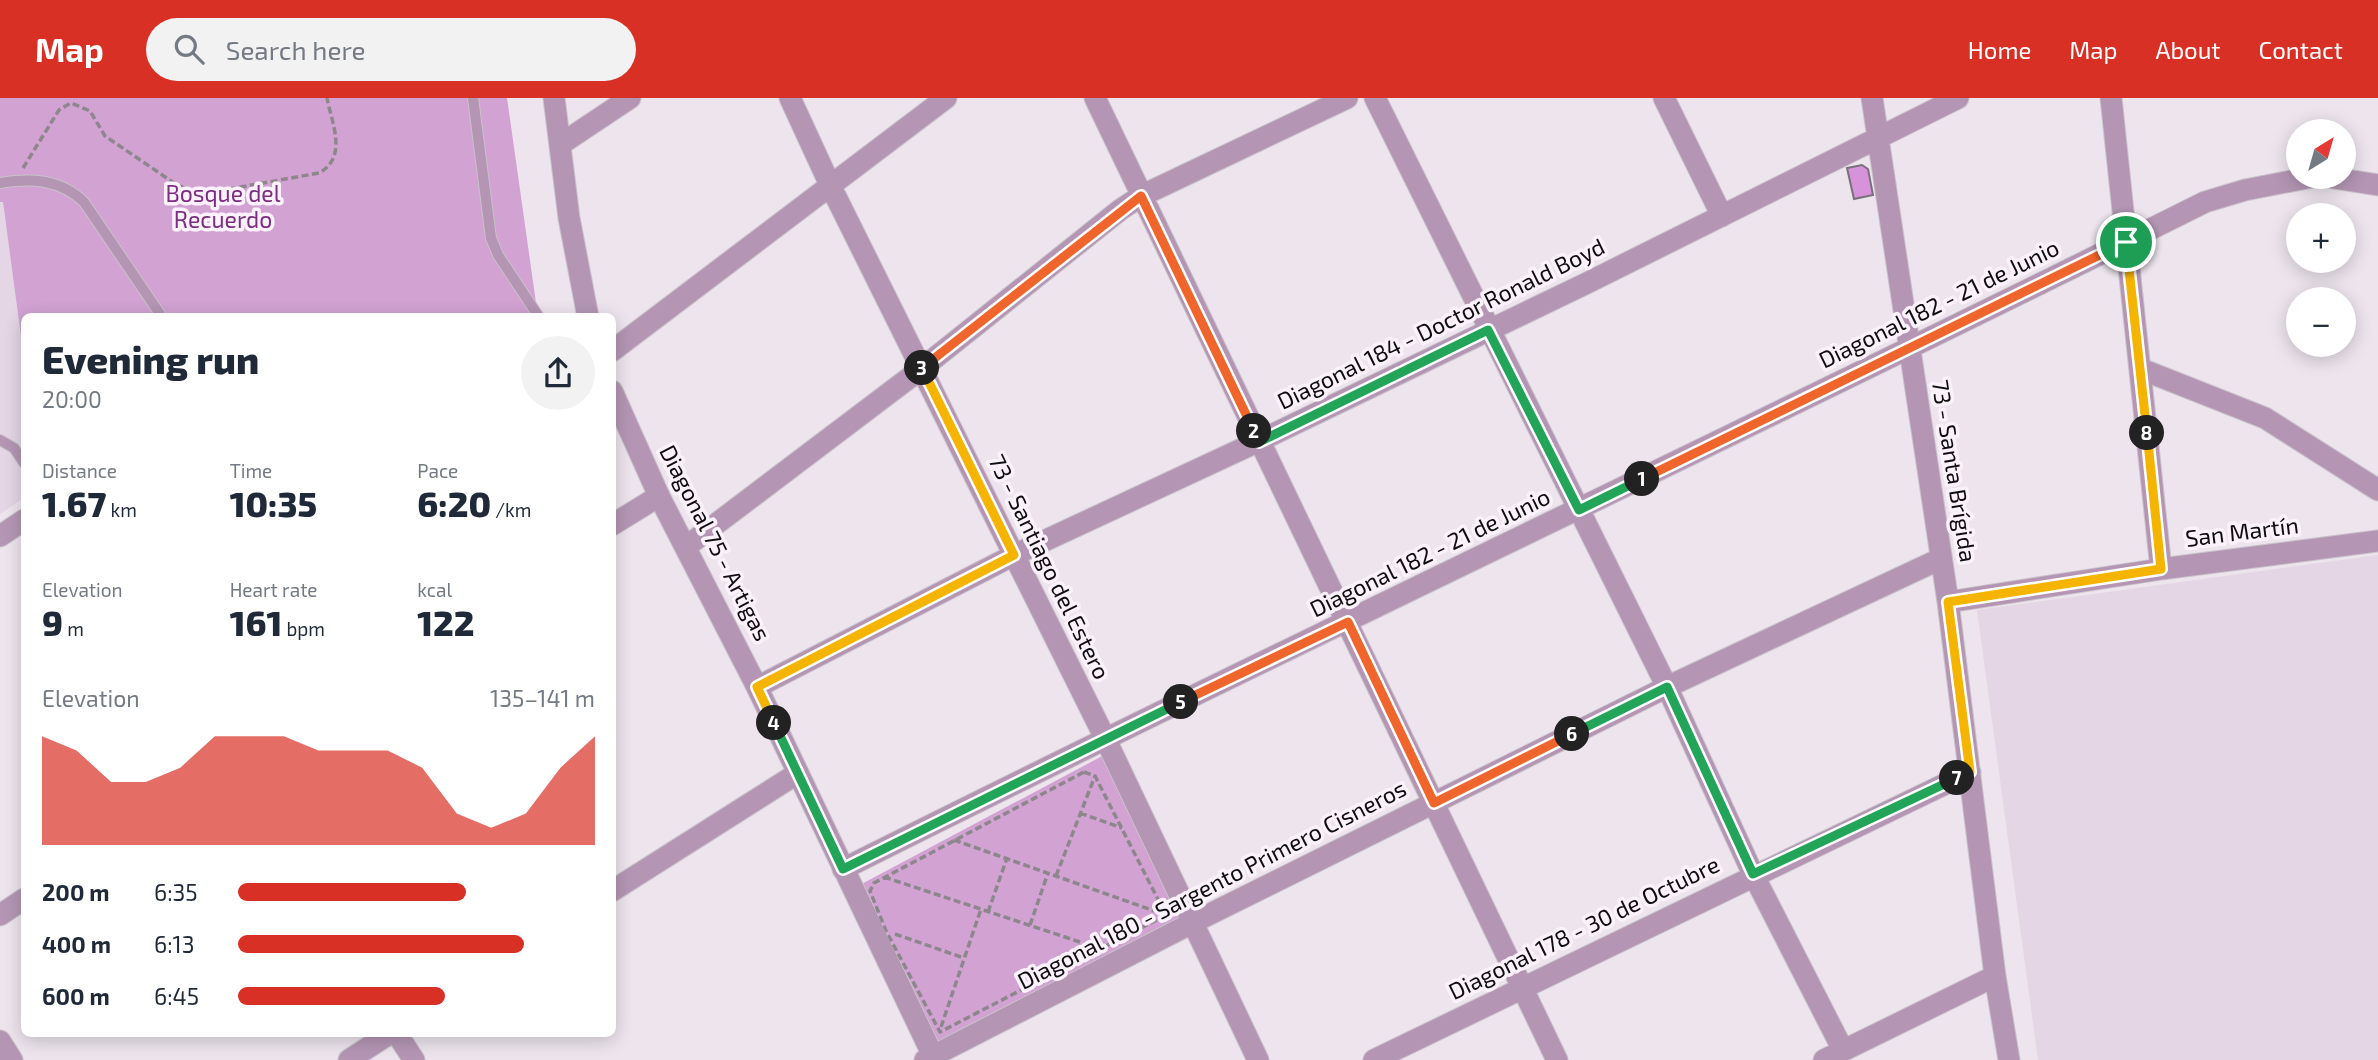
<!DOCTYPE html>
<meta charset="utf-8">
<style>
body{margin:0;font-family:"Exo 2",sans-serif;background:#f2f2f3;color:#1f2937;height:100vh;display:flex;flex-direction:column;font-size:26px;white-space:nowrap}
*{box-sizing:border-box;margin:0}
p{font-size:23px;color:#747a83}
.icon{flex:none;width:38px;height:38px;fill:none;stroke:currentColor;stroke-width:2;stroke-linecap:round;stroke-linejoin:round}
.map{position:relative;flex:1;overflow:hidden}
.side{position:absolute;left:21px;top:215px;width:595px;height:724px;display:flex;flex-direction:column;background:#fff;border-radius:10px;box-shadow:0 4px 18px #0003}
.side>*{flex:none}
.needle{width:46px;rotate:37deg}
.buttons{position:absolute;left:2286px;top:21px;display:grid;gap:14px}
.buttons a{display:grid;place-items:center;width:70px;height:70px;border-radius:50%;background:#fff;box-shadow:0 4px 18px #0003;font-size:35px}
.pin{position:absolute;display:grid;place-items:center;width:60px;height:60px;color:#fff;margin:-30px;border:4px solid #fff;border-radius:50%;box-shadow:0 2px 7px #0007}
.km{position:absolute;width:35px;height:35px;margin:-18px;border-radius:50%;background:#222;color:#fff;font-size:19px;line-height:35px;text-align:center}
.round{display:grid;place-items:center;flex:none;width:74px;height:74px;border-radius:37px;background:#f2f2f3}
.head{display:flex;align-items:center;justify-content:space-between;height:119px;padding:0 21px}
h1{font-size:38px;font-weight:800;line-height:52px}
.figures{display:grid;grid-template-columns:repeat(3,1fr);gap:10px;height:119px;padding:7px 21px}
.figures div{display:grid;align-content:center}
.figures b{font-size:35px;font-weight:800}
.figures small{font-size:19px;font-weight:400}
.figures p{font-size:19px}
.chart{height:196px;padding:14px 21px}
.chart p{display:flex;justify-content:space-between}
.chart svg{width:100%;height:126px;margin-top:7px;fill:#d93025;opacity:.7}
ul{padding:0 21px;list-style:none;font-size:23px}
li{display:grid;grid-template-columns:112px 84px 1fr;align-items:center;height:52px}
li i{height:18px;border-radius:9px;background:#d93025}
header{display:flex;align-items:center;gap:42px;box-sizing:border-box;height:98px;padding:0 35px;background:#d93025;color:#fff}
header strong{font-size:33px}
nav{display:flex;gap:38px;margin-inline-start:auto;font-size:24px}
.search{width:490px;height:63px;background:#f2f2f3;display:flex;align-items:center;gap:18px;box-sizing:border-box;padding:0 24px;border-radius:38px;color:#747a83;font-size:26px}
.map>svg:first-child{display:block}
.built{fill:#e4d6e5}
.green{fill:#d1a2d2}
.building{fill:#d693d9;stroke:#787179;stroke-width:2}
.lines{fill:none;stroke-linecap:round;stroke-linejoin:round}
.service-casing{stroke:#c9c2c9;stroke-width:12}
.minor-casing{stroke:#c9c2c9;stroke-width:23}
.tertiary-casing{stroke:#c9c2c9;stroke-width:23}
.path{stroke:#8d878d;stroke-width:3.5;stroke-dasharray:7 3.5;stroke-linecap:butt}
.service{stroke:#b496b4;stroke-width:10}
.minor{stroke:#b496b4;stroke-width:21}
.tertiary{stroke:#b496b4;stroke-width:21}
.split-1-casing{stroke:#fff;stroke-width:14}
.split-2-casing{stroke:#fff;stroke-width:14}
.split-3-casing{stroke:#fff;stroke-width:14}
.split-4-casing{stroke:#fff;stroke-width:14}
.split-5-casing{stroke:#fff;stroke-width:14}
.split-6-casing{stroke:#fff;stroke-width:14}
.split-7-casing{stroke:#fff;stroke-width:14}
.split-8-casing{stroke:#fff;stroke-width:14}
.split-9-casing{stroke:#fff;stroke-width:14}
.split-1{stroke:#f0652b;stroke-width:9}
.split-2{stroke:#22a559;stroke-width:9}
.split-3{stroke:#f0652b;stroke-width:9}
.split-4{stroke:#f5b400;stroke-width:9}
.split-5{stroke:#22a559;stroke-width:9}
.split-6{stroke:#f0652b;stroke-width:9}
.split-7{stroke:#22a559;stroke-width:9}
.split-8{stroke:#f5b400;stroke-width:9}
.split-9{stroke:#f5b400;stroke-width:9}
.labels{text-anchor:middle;stroke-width:7;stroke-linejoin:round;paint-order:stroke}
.park-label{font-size:23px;fill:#7b2d80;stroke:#faf1fa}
.street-label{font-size:23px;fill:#0f0d0f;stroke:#faf1fa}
</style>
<header>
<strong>Map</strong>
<div class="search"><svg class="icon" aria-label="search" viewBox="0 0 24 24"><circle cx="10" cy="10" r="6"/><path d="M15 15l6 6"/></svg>Search here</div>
<nav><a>Home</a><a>Map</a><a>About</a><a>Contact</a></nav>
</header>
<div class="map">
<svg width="2378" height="962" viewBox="0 0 2378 962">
<rect width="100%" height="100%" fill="#ede4ed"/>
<path class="built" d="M0,104H3L24,261V400L0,416Z
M2378,457V962H2038L1977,512Z"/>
<path class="green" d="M0,0H507L538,219H24V261L3,104H0Z
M1106,656L1186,820L935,948L856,789Z"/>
<path class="building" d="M1862,67L1868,71L1873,97L1854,101L1847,70Z"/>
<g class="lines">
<defs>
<path id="service" d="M473,0L491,140L498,157L539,219
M0,85C32,80 60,81 84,104L162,219
M0,342L14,350L24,365"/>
<path id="minor" d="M554,0L569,120L588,219
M790,0L831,89L1105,640L1258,962
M1095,0L1557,962
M1375,0L1667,589L1753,776L1843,952
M1664,0L1722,118
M1872,0L1948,504L1995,878L2009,962
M2111,0L2161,471
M561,46L630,0
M2327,79L2378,87
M612,253L946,0
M2141,271L2265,320L2378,392
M612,293L659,398
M0,438L24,422
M687,448L921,271L1120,112L1141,98L1347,0
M1948,504L2161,471L2378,443
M757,589L1014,457L1259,343L1585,186L1958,0
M843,771C1295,544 1753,330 2205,104L2245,92L2312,79
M612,793L798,675
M397,936L414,962
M0,943L12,962
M349,962L389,936
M925,962L1194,824L1667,589L1940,461
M1374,962L1970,674
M1824,962L1995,878"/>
<path id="tertiary" d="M612,427L659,398L757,589L935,962
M0,817L24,801"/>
</defs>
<use href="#service" class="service-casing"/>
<use href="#minor" class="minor-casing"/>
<use href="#tertiary" class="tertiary-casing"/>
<path class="path" d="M23,70L59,12L71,5L90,13L105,38L174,85L190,93L207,95L319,75C348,59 332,26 327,0
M1084,674L1095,678L1166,817L940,934L886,833L870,793L874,785Z
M1080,715L1122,730
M954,742L1166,817
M1056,778L1095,678
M884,779L1101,851
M988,814L1007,760
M1030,827L1048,775
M895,836L964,860
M941,929L981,811"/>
<use href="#service" class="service"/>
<use href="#minor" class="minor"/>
<use href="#tertiary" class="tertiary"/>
</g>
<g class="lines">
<defs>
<path id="split-1" d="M1642,381L2126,144"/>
<path id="split-2" d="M1254,333L1259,344L1488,232L1579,412L1642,381"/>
<path id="split-3" d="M922,270L1141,98L1254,333"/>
<path id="split-4" d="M774,625L757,589L1014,457L922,270"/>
<path id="split-5" d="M774,625L843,771L1181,604"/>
<path id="split-6" d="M1181,604L1348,524L1434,705L1572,636"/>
<path id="split-7" d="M1572,636L1667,589L1753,776L1957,680"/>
<path id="split-8" d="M1957,680L1970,674L1948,504L2161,471L2147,335"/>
<path id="split-9" d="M2126,144L2147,335"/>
</defs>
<use href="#split-1" class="split-1-casing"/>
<use href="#split-2" class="split-2-casing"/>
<use href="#split-3" class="split-3-casing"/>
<use href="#split-4" class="split-4-casing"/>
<use href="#split-5" class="split-5-casing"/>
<use href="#split-6" class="split-6-casing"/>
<use href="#split-7" class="split-7-casing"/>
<use href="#split-8" class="split-8-casing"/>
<use href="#split-9" class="split-9-casing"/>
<use href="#split-1" class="split-1"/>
<use href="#split-2" class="split-2"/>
<use href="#split-3" class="split-3"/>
<use href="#split-4" class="split-4"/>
<use href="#split-5" class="split-5"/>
<use href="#split-6" class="split-6"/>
<use href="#split-7" class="split-7"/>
<use href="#split-8" class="split-8"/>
<use href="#split-9" class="split-9"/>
</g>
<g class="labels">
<g class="park-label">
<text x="223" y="104">Bosque del<tspan x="223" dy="26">Recuerdo</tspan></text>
</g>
<g class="street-label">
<text transform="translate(1939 206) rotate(-26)" y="8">Diagonal 182 - 21 de Junio</text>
<text transform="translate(1441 226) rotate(-26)" y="8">Diagonal 184 - Doctor Ronald Boyd</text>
<text transform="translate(1954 373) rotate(81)" y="8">73 - Santa Brígida</text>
<text transform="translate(2242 434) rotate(-7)" y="8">San Martín</text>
<text transform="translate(715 445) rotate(63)" y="8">Diagonal 75 - Artigas</text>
<text transform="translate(1430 455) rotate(-26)" y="8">Diagonal 182 - 21 de Junio</text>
<text transform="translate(1049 469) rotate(64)" y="8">73 - Santiago del Estero</text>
<text transform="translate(1212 787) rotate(-27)" y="8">Diagonal 180 - Sargento Primero Cisneros</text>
<text transform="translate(1584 830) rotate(-26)" y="8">Diagonal 178 - 30 de Octubre</text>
</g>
</g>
</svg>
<div class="buttons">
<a><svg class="needle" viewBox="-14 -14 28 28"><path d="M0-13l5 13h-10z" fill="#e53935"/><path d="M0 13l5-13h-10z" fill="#747a83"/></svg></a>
<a>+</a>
<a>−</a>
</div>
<div class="pin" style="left:2126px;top:144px;background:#1e9e55"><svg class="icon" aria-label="arrive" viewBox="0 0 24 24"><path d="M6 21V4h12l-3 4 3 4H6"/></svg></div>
<b class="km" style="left:1642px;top:381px">1</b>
<b class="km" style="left:1254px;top:333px">2</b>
<b class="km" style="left:922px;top:270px">3</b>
<b class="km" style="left:774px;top:625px">4</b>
<b class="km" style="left:1181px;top:604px">5</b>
<b class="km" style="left:1572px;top:636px">6</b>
<b class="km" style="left:1957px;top:680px">7</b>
<b class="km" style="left:2147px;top:335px">8</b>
<section class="side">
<div class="head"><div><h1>Evening run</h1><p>20:00</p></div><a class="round"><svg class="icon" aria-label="share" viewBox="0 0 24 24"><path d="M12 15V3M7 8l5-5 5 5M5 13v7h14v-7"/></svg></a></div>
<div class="figures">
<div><p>Distance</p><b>1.67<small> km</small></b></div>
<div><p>Time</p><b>10:35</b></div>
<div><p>Pace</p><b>6:20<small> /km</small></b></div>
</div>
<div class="figures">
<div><p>Elevation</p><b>9<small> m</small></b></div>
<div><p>Heart rate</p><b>161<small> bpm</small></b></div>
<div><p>kcal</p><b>122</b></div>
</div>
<div class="chart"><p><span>Elevation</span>135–141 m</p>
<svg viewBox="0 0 160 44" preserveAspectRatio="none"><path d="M0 44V6L10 11L20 22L30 22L40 17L50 6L60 6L70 6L80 11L90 11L100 11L110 17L120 33L130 38L140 33L150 17L160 6V44z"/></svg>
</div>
<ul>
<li><b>200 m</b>6:35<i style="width:64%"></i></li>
<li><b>400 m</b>6:13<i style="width:80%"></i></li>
<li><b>600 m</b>6:45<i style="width:58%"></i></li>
</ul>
</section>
</div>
